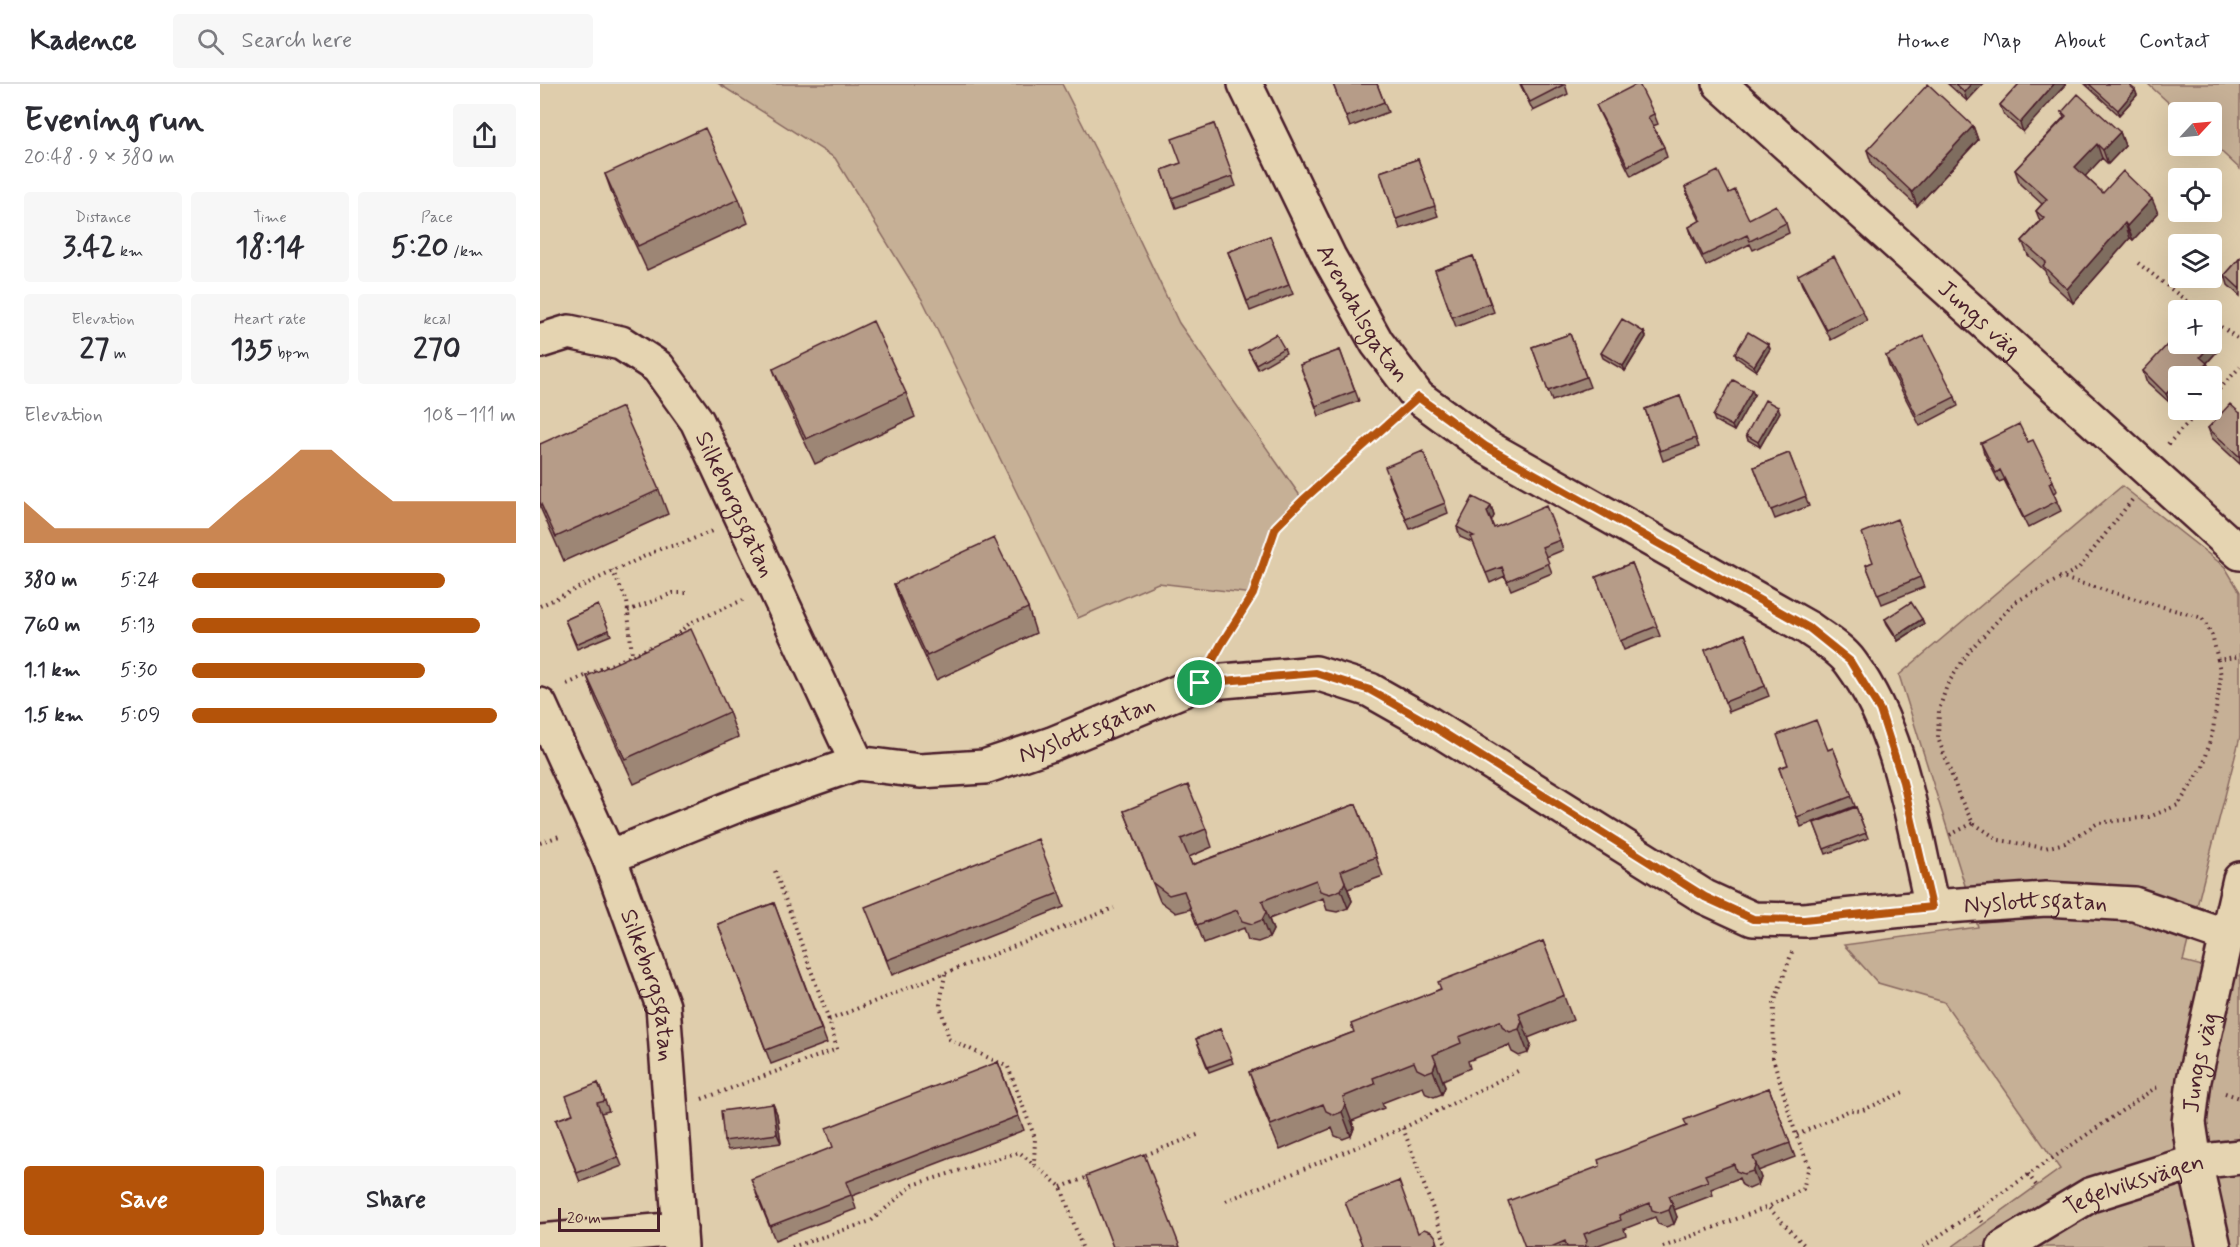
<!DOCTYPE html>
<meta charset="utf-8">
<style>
body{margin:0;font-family:Mynerve,sans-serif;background:#f7f7f7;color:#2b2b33;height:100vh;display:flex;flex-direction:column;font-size:22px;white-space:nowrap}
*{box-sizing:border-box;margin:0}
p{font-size:20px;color:#7c7c81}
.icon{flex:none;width:33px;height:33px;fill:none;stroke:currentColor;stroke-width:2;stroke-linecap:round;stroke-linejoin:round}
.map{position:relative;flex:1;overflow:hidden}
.panel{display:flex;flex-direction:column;background:#fff;width:540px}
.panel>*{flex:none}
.needle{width:39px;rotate:64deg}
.buttons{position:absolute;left:1628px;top:18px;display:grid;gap:12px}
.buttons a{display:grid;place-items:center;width:54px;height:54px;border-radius:6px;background:#fff;box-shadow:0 6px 24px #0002;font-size:30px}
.scale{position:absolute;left:18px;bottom:15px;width:102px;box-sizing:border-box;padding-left:6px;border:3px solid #4a1f2b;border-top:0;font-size:16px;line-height:21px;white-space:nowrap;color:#4a1f2b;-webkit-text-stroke:4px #e5d4b1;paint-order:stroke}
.pin{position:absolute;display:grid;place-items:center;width:51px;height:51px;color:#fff;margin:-26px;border:3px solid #fff;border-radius:50%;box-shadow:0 2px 6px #0007}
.round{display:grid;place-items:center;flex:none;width:63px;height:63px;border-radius:6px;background:#f7f7f7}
.head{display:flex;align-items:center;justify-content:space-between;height:102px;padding:0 24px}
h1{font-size:33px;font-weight:700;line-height:45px}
.figures{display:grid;grid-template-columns:repeat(3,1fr);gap:9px;height:102px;padding:6px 24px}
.figures div{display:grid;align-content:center;border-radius:6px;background:#f7f7f7;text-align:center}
.figures b{font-size:30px;font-weight:700}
.figures small{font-size:16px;font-weight:400}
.figures p{font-size:16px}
.chart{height:168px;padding:12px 24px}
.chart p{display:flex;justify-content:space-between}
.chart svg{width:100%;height:108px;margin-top:6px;fill:#b45309;opacity:.7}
.primary-button{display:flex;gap:12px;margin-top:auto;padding:12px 24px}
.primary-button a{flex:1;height:69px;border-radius:6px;background:#b45309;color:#fff;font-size:24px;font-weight:700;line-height:69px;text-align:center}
.primary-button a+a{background:#f7f7f7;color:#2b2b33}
ul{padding:0 24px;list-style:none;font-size:20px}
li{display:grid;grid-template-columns:96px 72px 1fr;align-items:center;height:45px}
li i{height:15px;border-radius:8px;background:#b45309}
header{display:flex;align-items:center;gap:36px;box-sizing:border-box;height:84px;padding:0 30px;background:#fff;border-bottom:2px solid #e1e1e2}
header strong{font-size:28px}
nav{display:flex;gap:33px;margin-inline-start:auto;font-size:21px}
.search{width:420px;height:54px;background:#f7f7f7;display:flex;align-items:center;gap:15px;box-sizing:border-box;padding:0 21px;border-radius:6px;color:#7c7c81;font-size:22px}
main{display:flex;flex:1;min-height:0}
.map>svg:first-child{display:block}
.green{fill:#c6b096;stroke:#886860;stroke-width:1.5}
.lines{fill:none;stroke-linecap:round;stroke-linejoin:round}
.minor-casing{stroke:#4a1f2b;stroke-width:38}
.path{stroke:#4a1f2b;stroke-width:4;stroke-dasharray:1.5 4.5;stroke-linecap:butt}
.minor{stroke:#e5d4b1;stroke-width:33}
.wall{fill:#9d8675;stroke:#4a1f2b;stroke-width:1.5}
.shaded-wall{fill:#7f6d5f;stroke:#4a1f2b;stroke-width:1.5}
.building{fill:#b69c88;stroke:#4a1f2b;stroke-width:1.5}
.route-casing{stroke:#fff;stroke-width:12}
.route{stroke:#b45309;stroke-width:8}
.labels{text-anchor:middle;stroke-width:4.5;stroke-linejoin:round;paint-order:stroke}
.street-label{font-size:24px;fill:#4a1f2b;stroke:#e5d4b1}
</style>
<header>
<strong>Kadence</strong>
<div class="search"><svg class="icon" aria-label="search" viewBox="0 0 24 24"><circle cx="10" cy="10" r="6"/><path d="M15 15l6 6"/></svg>Search here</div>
<nav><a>Home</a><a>Map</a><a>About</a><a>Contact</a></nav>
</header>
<main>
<section class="panel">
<div class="head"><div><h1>Evening run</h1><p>20:48 · 9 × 380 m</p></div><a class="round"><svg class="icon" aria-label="share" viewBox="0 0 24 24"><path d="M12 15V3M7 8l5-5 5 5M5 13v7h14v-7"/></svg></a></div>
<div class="figures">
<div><p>Distance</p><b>3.42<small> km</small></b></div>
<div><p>Time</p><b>18:14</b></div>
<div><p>Pace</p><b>5:20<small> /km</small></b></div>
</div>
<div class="figures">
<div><p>Elevation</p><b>27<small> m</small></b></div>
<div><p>Heart rate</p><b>135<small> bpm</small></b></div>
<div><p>kcal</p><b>270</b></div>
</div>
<div class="chart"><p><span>Elevation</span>108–111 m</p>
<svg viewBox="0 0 160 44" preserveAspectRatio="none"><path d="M0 44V27L10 38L20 38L30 38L40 38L50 38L60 38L70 27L80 17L90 6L100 6L110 17L120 27L130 27L140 27L150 27L160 27V44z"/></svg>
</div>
<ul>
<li><b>380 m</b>5:24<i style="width:78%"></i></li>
<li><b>760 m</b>5:13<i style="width:89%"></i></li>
<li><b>1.1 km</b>5:30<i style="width:72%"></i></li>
<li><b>1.5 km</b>5:09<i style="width:94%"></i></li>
</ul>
<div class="primary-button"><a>Save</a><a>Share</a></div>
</section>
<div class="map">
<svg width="1700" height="1163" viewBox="0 0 1700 1163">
<rect width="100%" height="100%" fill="#dfcdac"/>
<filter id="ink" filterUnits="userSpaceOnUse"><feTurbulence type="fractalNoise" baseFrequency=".0167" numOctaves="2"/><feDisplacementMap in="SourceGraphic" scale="12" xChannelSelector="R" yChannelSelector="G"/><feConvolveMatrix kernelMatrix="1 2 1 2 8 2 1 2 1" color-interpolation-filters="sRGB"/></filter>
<g filter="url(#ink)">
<path class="green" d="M179,0H522L573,100L639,239L763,416L736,443L713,510L618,499L538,534L383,217L295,74Z
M1608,0H1700V85L1671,58V28H1639Z
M1582,402L1685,483L1700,508V653L1643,877L1700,892V1163H1412L1520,1085L1404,918L1338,899L1304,861L1438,843L1359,591Z"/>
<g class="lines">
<defs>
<g id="minor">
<path id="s1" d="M705,0L789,173L837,259L878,313L945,362L1268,544C1282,554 1301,565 1311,579C1362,648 1373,741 1392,823"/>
<path id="s2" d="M1180,0L1700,469"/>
<path id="s3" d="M0,257L29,248L81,259L118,283L157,337L317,679"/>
<path id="s4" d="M0,621L69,773L123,922L141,1163"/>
<path id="s5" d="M69,773L203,719L317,679L380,687L444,683L512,660L660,599L776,589L830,606L883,636L1165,813L1213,835L1264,836L1392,823L1506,815L1594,820L1687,852"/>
<path d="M0,1157L140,1145"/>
<path id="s6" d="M1464,1163L1550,1111L1655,1078L1700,1073"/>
<path id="s7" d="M1674,1163L1655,1078L1649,1039L1654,996L1700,795"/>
</g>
</defs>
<use href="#minor" class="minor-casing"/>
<path class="path" d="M1598,179L1658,226
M1671,236L1700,256
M1671,314L1700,283
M1628,360L1660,326
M1592,416L1538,485L1475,518L1430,566L1407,601L1399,626L1398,654L1420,714L1433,739L1459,756L1505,764L1525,759L1558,739L1609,733L1638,721L1663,683L1673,646L1681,592L1678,576L1700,572
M72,486L87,517L92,571
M1519,493L1662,534L1672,551L1678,576
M0,522L122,464L141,460L172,447
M88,527L133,509H146
M134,553L150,539L203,516
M679,564L713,510L736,443L763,416L852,336
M27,600L113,562
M1410,751L1433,739
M0,759L22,751
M235,787L289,936
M1252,868L1234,919L1233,974L1256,1051L1269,1082L1263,1105L1228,1123L1266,1163
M405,890L400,921L409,955L468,983L495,1054L494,1081
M1685,1009L1700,1014
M162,1015L297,965L289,936L405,889L574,824
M863,1044L907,1163
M1257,1051L1310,1026L1321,1027L1366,1007
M600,1073L660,1050
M1488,1090L1498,1104
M521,1103L551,1092
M686,1117L863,1044L978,987
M1435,1127L1443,1139
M252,1163L331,1137L373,1101L479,1068L521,1103L542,1163
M1123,1163L1228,1123
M1383,1163L1615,1004L1620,1003"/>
<use href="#minor" class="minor"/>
</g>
<path class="wall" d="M793,0H837L848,28L810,43Z
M980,0H1025L1028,10L993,27Z
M1408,0H1443L1427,17Z
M1479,0L1483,48L1464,31L1460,21Z
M1545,0H1588L1595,6L1597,11L1579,31Z
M1056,21L1114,30L1118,40L1113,42L1124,63L1127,73L1091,92L1060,30Z
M1522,28L1580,48L1585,62L1568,80L1562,74L1545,92L1563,109L1618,129L1593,156L1590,154L1533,219L1508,196L1505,187L1488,171L1482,157L1500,137L1496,127L1502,120L1480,100L1475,86L1524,33Z
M674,40L696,102L636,124L622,86L641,79Z
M1433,42L1438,56L1377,122L1332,81L1327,66Z
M878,75L898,132L860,145L840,88Z
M65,90L199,115L208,139L107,186L74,115Z
M1145,103L1189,109L1209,135L1246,139L1249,149L1213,166L1210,160L1166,182L1152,153L1149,143L1160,137L1148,113Z
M730,152L753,210L710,227L688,168Z
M933,172L954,228L916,243L895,186Z
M1700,174V212L1688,201L1685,191Z
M1258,191L1323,228L1327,237L1291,256L1262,201Z
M1104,248L1106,253L1085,287L1063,274L1061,269Z
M1030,250L1050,303L1012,317L992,263Z
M1677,254L1680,264L1667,279L1671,289L1667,292H1638V310L1630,319L1606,297L1603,287Z
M1228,260L1230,265L1216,287L1197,274L1195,269Z
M744,264L746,269L718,285L708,266Z
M800,266L819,317L779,332L760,281Z
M1346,272L1415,313L1418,322L1380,342L1349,282Z
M233,285L366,309L375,333L275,380L242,309Z
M1214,311L1194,347L1175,337L1173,332Z
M1140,312L1159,363L1123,377L1105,325Z
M1240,328L1220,363L1208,356L1206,351Z
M1700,329V380L1672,354L1668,344Z
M1488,358L1513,397L1517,407L1513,409L1521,427L1488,444L1464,396L1459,398L1444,369L1441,359Z
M0,360L119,406L128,430L24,477L0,423Z
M1249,369L1269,422L1235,435L1214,383Z
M848,393L905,419L908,429L870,445Z
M951,422L954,432L951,437L954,444L1020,456L1023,466L1006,473L1012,489L971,506L965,492L950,499L934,459L920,453L917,443Z
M1333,478L1380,493L1384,503L1342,520L1326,481Z
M1092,479L1120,552L1084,566L1056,493Z
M354,500L488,524L496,549L396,596L363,525Z
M58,521L71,551L37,565L25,536Z
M1345,535H1382L1384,540L1358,557L1347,540Z
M1205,550L1229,612L1189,628L1165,566Z
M47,592L189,628L198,653L94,700L56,617Z
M1293,664L1315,722L1261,743L1239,684Z
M816,720L843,792L808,805L812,817L808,824L797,828L787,826L783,814L729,835L733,846L729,854L718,858L708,856L704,844L664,859L651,825L636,829L620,817L584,727L666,745L672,763L649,773L652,781Z
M1316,723L1328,754L1286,770L1274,739Z
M519,809L524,823L352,891L331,837Z
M234,819L287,959L231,980L178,840Z
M1003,857L1033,936L988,954L991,961L988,969L979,972L972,968L969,961L928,977L930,984L903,996L905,1003L902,1010L894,1013L886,1010L883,1003L842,1019L844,1024L812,1037L814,1044L811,1052L803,1055L795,1052L792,1044L740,1066L718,1013L709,988L814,948L900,905Z
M680,945L693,979L669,988L656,955Z
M458,978L484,1046L312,1112L316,1125L235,1156L216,1109L293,1063Z
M58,999L69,1027L61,1029L82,1082L40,1098L16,1036L32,1030Z
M1229,1004L1255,1073L1218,1087L1221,1094L1218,1101L1209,1105L1202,1101L1199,1094L1171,1105L1173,1111L1134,1126L1137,1133L1134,1140L1126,1143L1118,1140L1115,1133L1084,1145L1086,1151L1053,1163H985L1060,1082Z
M233,1020L237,1030L241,1059L188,1066L184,1057Z"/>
<path class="shaded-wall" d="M1431,0H1443L1427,17L1424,8Z
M1514,0H1526L1483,48L1480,39Z
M1595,6L1597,11L1579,31L1578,26Z
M1433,42L1438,56L1377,122L1372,108Z
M1580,48L1585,62L1568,80L1563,66Z
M1557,60L1562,74L1541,97L1535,83Z
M1612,115L1618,129L1593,156L1587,142Z
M1585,139L1590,154L1533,219L1527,205Z
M1104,248L1106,253L1085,287L1083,282Z
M1677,254L1680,264L1664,282L1660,273Z
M1228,260L1230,265L1216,287L1214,282Z
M1667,279L1671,289L1667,292H1655Z
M1638,297V310L1630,319L1626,310Z
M1212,306L1214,311L1194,347L1192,342Z
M1238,323L1240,328L1220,363L1218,358Z
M951,422L954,432L951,438L947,428Z
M1382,535L1384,540L1358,557L1356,552Z
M805,798L812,817L808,824L801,806Z
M726,828L733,846L729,854L722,836Z
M982,937L991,961L988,969L979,945Z
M896,978L905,1003L902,1010L893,986Z
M233,1020L237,1030L241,1059L237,1050Z
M805,1020L814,1044L811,1052L802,1028Z
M1216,1080L1221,1094L1218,1101L1213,1087Z
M1132,1119L1137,1133L1134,1140L1129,1126Z
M896,1153L899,1163H890Z"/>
<path class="building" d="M793,0H837L844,18L806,33Z
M981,0H1025L990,18Z
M1097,0H1099L1114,30L1108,33L1124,63L1088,82L1056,21Z
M1388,0L1433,42L1372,108L1327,66Z
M1415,0H1431L1424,8Z
M1479,0H1514L1480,39L1460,21Z
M1549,0H1588L1595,6L1578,26Z
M1538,10L1580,48L1563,66L1557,60L1535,83L1563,109L1583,87L1612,115L1587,142L1585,139L1527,205L1503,182L1506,178L1482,157L1504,134L1496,127L1507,115L1475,86L1526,32L1522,28Z
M674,40L693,92L632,114L622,86L641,79L632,55Z
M165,44L199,115L98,162L65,90Z
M878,75L895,122L856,135L840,88Z
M1178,87L1189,109L1195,106L1209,135L1236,121L1246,139L1210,157L1207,151L1163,172L1149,143L1161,136L1145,103Z
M730,152L749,201L707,217L688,168Z
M933,172L950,219L912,233L895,186Z
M1294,172L1323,228L1287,246L1258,191Z
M1700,174V205L1685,191Z
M1082,235L1104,248L1083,282L1061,269Z
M333,237L366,309L266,355L233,285Z
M1208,248L1228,260L1214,282L1195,269Z
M1638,249V260H1671V249L1677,254L1660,273L1667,279L1655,292H1646L1644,291L1642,292H1638V297L1626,310L1603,287Z
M736,250L744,264L716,280L708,266Z
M1030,250L1046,293L1008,307L992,263Z
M1384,252L1415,313L1377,332L1346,272Z
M800,266L815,307L776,322L760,281Z
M1193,296L1212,306L1192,342L1173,332Z
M1140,312L1156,354L1120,367L1105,325Z
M1225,316L1238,323L1218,358L1206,351Z
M1690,320L1700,329V373L1668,344Z
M82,323L119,406L16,453L0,418V360Z
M1479,340L1488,358L1493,356L1513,397L1509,399L1517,417L1484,434L1460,386L1456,389L1441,359Z
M883,367L905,419L866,435L845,383Z
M1249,369L1266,412L1231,426L1214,383Z
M933,413L951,422L947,428L954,444L1006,422L1020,456L1002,463L1009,479L967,497L962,483L946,489L931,453L934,452L917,443Z
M1357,435L1380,493L1338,511L1326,481L1333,478L1322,449Z
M454,454L488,524L387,572L354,500Z
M1092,479L1117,542L1080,557L1056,493Z
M1371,518L1382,535L1356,552L1345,535Z
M58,521L69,546L36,560L25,536Z
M151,545L189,628L85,675L47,592Z
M1205,550L1225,602L1185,618L1165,566Z
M1276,636L1288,666L1293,664L1312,712L1257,733L1239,684L1248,681L1237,651Z
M648,701L666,745L641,755L652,781L816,720L836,773L801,787L805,798L801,806L790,810L780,807L776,796L722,817L726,828L722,836L712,840L702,837L697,826L657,841L644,807L629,811L613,799L584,727Z
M1316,723L1326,749L1284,765L1274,739Z
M498,755L519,809L347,876L325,823Z
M234,819L281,945L226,966L178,840Z
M1003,857L1024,911L979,930L982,937L979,945L970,948L963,944L960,937L919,953L921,959L893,971L896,978L893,986L885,989L877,985L874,978L833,994L835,1000L803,1013L805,1020L802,1028L794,1031L786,1027L783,1020L731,1041L709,988L814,948L811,940L901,905L898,898Z
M680,945L692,974L668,983L656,955Z
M458,978L478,1032L306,1098L311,1111L230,1142L211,1095L293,1063L286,1044Z
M58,999L65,1017L57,1019L78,1073L37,1089L16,1036L33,1030L26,1012Z
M1229,1004L1250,1059L1213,1073L1216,1080L1213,1087L1204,1090L1196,1087L1194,1080L1165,1091L1168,1097L1129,1112L1132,1119L1129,1126L1121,1129L1112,1126L1110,1119L1079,1131L1081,1136L1044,1150L1047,1157L1044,1163H1027L1025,1157L1011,1163H985L968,1117L1060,1082L1058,1076L1147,1042L1144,1036Z
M233,1020L237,1050L184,1057L181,1027Z
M604,1070L640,1163H573L546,1092Z
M859,1097L878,1149L884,1145L892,1148L896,1153V1159L890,1163H823L805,1118Z"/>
</g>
<g class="lines" filter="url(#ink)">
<defs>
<path id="route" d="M878,313L945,362L1269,544L1310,577L1340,626L1363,698L1392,823L1264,836L1213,835L1165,813L883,636L830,606L776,589L660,599L682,559L713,510L736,443L763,416Z"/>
</defs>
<use href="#route" class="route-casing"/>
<use href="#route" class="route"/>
</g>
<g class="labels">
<g class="street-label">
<text dy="8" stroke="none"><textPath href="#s1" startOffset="258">Arendalsgatan</textPath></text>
<text dy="8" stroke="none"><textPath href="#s2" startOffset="350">Jungs väg</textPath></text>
<text dy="8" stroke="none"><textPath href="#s3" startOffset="286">Silkeborgsgatan</textPath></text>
<text dy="8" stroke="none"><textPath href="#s5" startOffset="502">Nyslottsgatan</textPath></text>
<text dy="8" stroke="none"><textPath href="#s5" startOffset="1528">Nyslottsgatan</textPath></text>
<text dy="8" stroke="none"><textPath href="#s4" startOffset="302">Silkeborgsgatan</textPath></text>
<text dy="8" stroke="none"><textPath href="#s7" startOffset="188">Jungs väg</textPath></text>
<text dy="8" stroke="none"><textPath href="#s6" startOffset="146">Tegelviksvägen</textPath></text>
</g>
</g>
</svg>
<div class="buttons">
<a><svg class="needle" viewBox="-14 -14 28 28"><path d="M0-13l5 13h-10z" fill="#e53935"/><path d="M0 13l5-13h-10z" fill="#7c7c81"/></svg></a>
<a><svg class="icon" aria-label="locate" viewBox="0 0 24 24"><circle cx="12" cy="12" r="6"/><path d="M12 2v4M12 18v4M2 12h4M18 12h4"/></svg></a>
<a><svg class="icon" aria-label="layers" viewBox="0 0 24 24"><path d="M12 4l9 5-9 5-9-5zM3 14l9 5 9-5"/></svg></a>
<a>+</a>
<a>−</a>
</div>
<div class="scale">20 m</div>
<div class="pin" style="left:660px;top:599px;background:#1e9e55"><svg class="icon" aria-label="arrive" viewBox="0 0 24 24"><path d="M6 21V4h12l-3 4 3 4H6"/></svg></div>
</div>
</main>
